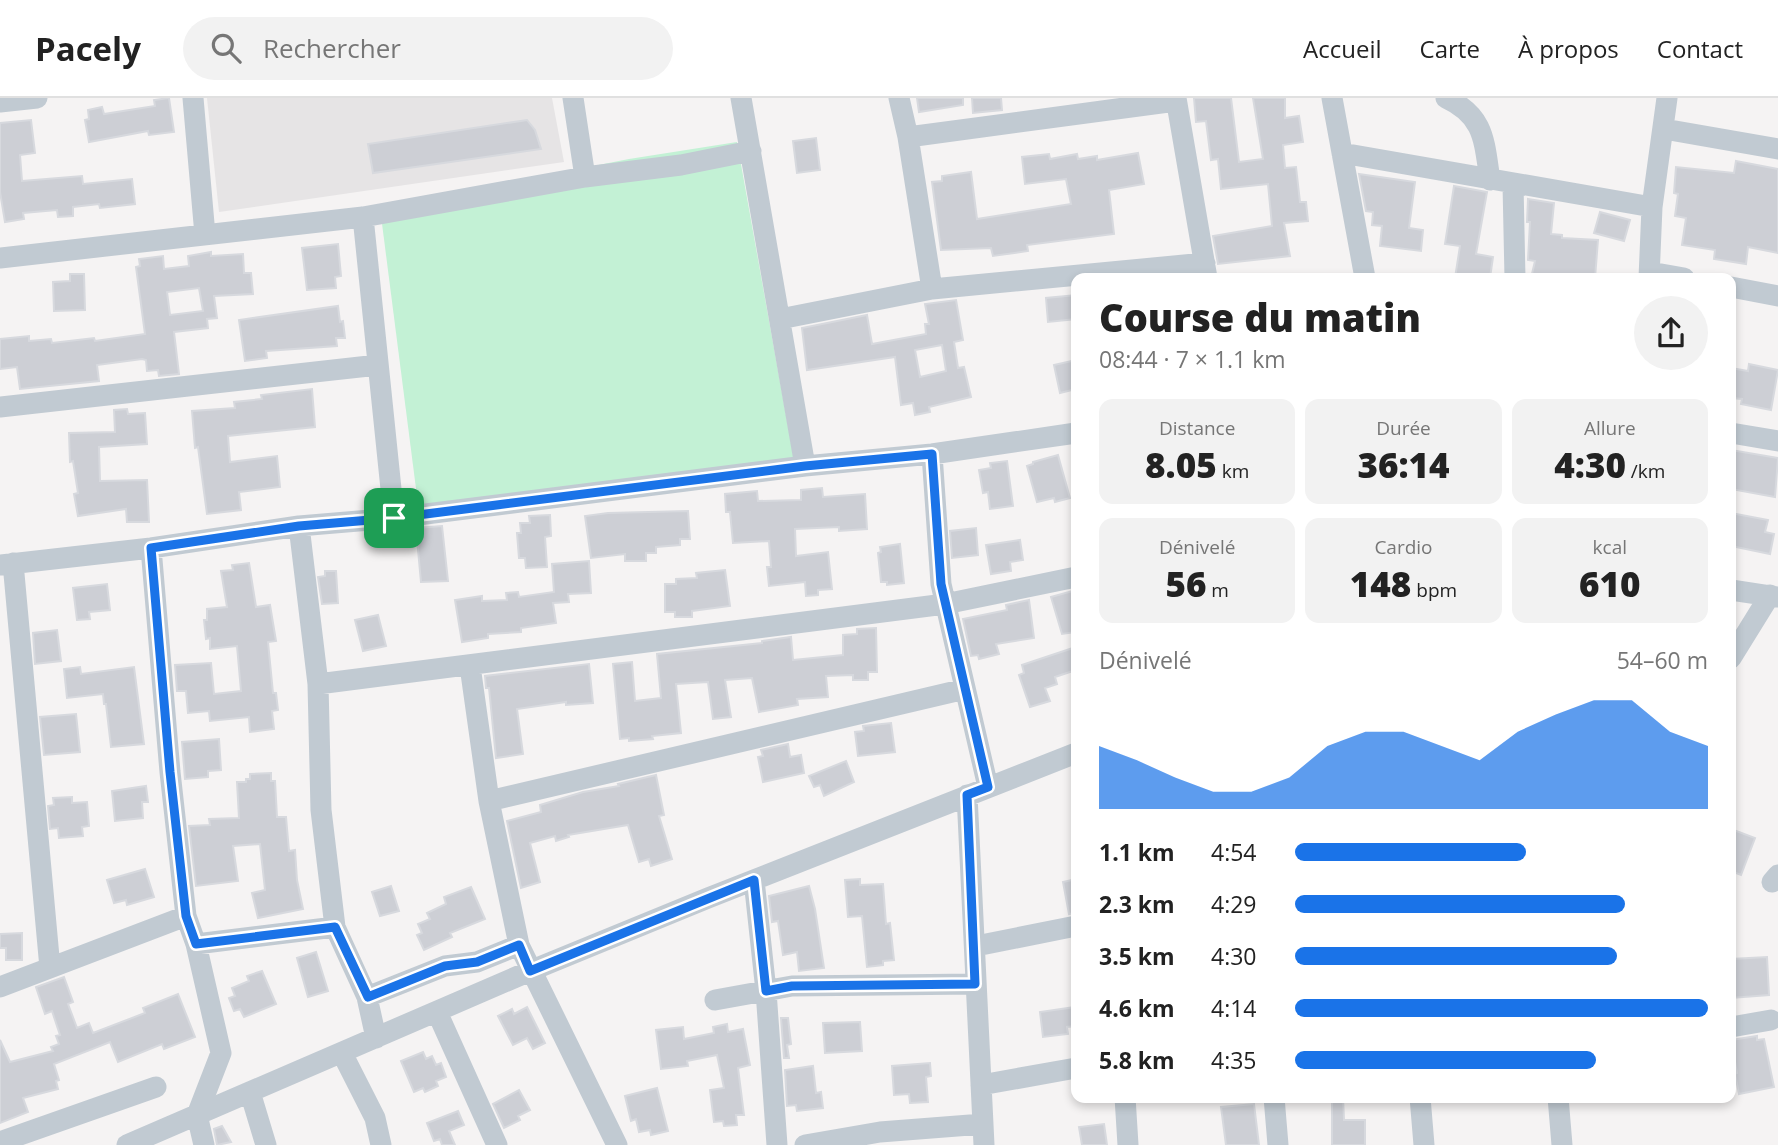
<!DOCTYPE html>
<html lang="fr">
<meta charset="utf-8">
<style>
body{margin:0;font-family:"Open Sans",sans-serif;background:#f2f2f2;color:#222;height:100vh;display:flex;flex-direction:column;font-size:26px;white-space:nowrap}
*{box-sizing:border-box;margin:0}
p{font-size:23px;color:#767676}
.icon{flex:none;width:38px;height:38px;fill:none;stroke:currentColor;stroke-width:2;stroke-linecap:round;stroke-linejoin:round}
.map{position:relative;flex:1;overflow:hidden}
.panel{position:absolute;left:1071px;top:175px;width:665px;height:830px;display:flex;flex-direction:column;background:#fff;border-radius:14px;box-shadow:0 4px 10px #0003}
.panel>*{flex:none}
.pin{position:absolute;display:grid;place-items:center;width:60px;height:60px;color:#fff;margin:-30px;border-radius:14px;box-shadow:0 4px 10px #0006}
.round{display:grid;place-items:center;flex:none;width:74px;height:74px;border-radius:37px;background:#f2f2f2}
.head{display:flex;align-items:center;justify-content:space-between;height:119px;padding:0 28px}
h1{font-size:38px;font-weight:800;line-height:52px}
.metrics{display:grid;grid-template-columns:repeat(3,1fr);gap:10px;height:119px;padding:7px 28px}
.metrics div{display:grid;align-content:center;border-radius:14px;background:#f2f2f2;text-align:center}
.metrics b{font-size:35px;font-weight:800}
.metrics small{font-size:19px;font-weight:400}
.metrics p{font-size:19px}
.chart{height:196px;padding:14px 28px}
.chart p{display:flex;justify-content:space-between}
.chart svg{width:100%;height:126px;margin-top:7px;fill:#1a73e8;opacity:.7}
ul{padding:0 28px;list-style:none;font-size:23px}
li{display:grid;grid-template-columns:112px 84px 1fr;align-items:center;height:52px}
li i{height:18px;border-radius:9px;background:#1a73e8}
header{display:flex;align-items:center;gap:42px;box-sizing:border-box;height:98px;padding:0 35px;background:#fff;border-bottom:2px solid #e0e0e0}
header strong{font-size:33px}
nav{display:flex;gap:38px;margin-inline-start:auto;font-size:24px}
.search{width:490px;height:63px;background:#f2f2f2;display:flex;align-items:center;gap:18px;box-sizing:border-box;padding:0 24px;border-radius:38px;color:#767676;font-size:26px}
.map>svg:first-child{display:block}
.education{fill:#e6e4e5}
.green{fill:#c3f1d5}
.building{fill:#cdcfd5;stroke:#d7d9de;stroke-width:2;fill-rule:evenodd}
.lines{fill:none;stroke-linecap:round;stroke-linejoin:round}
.minor{stroke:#c1cad2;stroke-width:21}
.route-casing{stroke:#fff;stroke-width:14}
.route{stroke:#1a73e8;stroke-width:9}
</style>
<header>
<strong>Pacely</strong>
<div class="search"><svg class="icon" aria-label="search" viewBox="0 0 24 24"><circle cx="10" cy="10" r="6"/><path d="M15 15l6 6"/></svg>Rechercher</div>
<nav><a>Accueil</a><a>Carte</a><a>À propos</a><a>Contact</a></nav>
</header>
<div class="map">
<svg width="1778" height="1047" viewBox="0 0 1778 1047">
<rect width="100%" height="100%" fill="#f5f3f3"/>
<path class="education" d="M207,0H552L564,64L219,114Z"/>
<path class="green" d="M737,44L794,362L419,414L380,110L629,61Z"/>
<path class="building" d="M169,0L174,34L149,37L148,33L89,44L85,22L89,21L88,12L102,9L104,16L123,13L155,8L154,2Z
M917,0H963V7L919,14Z
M972,0H1001L1002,12L973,15Z
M1194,0H1231L1239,64L1263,61L1253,0H1285V20L1299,18L1303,44L1283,47L1285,70L1296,69L1300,104H1306L1308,123L1284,125L1290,158L1218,166L1213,138L1272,128L1268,86L1221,91L1218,61L1211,62L1206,23L1196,24Z
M31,22L35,55L20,57L22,83L82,78L83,86L132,81L135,106L100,110L99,106L73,109V118L58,119L57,112L23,115L24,121L5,124L0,94V25Z
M527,22L535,32L541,51L373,75L368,46Z
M816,40L820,72L797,75L793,43Z
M1138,55L1144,86L1109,92L1114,136L1027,147L1028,153L993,158L991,150L941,152L932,84L942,83V78L971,74L977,121L1071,106L1066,81L1025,86L1022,59L1049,56L1050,61L1077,56L1078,61L1097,58V62Z
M1736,63L1778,71V155L1748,149L1746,166L1714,161L1715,152L1682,147L1686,120L1675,118L1678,96L1674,95L1676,69L1734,75Z
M1359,76L1415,84L1409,130L1423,132L1421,153L1380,148L1382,128L1372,127L1373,114L1366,113Z
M1454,88L1487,94L1476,156L1493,159L1490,180H1455L1460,148L1445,146Z
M1528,101L1554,105L1551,136L1562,137V140L1598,142L1595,180H1531L1535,163L1528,162L1530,124H1527Z
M1600,114L1630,122L1624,143L1594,135Z
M338,146L341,178L335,179L336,190L307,192L302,150Z
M211,154V158L243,156L244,175H251L253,196L214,198L217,220L207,221L208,230L174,234L179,276L159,278L158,272L147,273L146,262L142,261L97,267L99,283L20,291L17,269L0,271V241L29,238V243L51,241L52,245L94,240L95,243L145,236L136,169L140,168L139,161L163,158L164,171L189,168L188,158ZM199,190L203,213L170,217L167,194Z
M70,176H84L85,212L54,213L53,184L70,183Z
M1076,197V221L1048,224L1046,200Z
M956,202L963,242L954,244L958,270L964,269L971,299L929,309L930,314L915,317L913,305L901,307L895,259L807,272L802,230L867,217L872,246L926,236L925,226H929L925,206ZM942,247L946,273L920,279L915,252Z
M338,208L340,224L343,223L345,240H336L337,248L266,253L267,260L245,263L239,222Z
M1076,262V291L1060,295L1054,267Z
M1749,266L1778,272L1771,312L1741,306L1742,301L1731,300V270L1748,273Z
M312,291L315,329L228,338L230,364L277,358L280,389L239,394L241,412L207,416L198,349L195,350L192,313L235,310L234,304L262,301L261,297Z
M127,311L128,316L145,315L147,346L99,349L100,383L147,382L149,424H127L126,411L78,418L74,396L78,395L73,363L70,364L69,335L115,334L114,312Z
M1731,352L1778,360L1775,399L1731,391Z
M1058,357L1070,400L1055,404L1054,400L1037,404L1027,368L1033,366V364Z
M1007,363L1013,408L990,411L988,394L983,395L979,372L991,370L990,365Z
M822,390L823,399L865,396L867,431L839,433V429L795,431L796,458L828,454L832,491L818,492V497L806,498L805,484L769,488L767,469H771L769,443L733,445L730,414H726L725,396L757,393L758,403L801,402V392Z
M688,413L690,441H680V447L656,449V455H646V463H625V456L591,460L585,418L608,415Z
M1731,415L1768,422L1765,434L1774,436L1770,456L1731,448Z
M550,417L551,438L545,439L547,469L526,470L525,460H519L517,435H521L520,425H530L529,418Z
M442,428L448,483L421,484L416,430Z
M976,430L978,457L952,460L950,433Z
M1020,442L1023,462L1010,464L1011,473L991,476L986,447Z
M900,446L904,485L887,487V484H881L878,455L881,454L880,449Z
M589,463L591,495L568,496L569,504L553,505L556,525L521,530V534L488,536V540L462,544L455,502L482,498V503L507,502L506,495L518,494L519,499L554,494L552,466Z
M249,465L256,509L270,507L276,543L268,544L273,595H276L278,612L272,613L274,631L250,634L249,619L210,623L209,613L188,615L186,593H177L175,567L211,565L214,596L241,593L237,548L210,551V540L206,541L204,522H207V511L227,509L221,473L233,472L232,467Z
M725,472L730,508L692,513V519H675V514H665V486H676V481L697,480L696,475Z
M325,473H336L338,505L322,506L318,479L325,478Z
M107,486L110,512L89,514L90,521L77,522L73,490Z
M1076,492V534L1062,536L1051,499Z
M1029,502L1034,540L996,546L999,556L979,561L978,557L971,558L963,521L1007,512L1006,507Z
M378,517L386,548L363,553L355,522Z
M876,530L877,574H868V582H853V577L826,578L828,599L797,601L798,607L759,614L752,580L725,582L731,619L713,621L708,584L676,586L681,635L652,638L653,641L629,643V640L620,641L613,566L632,564L635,603L661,600L657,556L762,545V543L791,539L793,562L843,557V537L857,536V531Z
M57,532L61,563L35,566L33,535Z
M1076,549V572L1055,579L1057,586L1045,590L1050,603L1030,609L1019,577L1024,575L1022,567Z
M589,566L593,605L566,607V604L517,611L523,656L496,660L489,590H486L485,578Z
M80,569L81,576L134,569L144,646L111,649L106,606H104L103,596L67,600L64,571Z
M76,616L80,654L44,657L40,619Z
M891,625L895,654L858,658L855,634L864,633L863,628Z
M219,641L221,672L208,673V679L185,681L182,644Z
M788,646L790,659L801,657L804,675L763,684L758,659L763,658L761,652Z
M846,663L854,684L824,698L820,687L814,689L809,678Z
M271,675V683H275L277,719H286L289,753L295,752L297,782L303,811L258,820L252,795L265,792L260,746L233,748L238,783L196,788L189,728L210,727L209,721L239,720L237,684H246V681H250V676Z
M656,677L664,717L659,718L672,761L651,768L649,761L639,764L628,727L568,737L569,739L556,743L555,738L530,745L540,784L521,790L507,723L541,714L540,707L583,694L619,688L618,686Z
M146,688L148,704H142L143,720L115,723L112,693Z
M72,699V705L87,704L89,728L82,729L83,738L59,740L58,730L50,731L48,708L54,707L53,700Z
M1731,731L1755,740L1741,777L1731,773Z
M145,771L154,799L127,807L126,802L114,805L107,782Z
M860,781V787L883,786L886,826L890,825L894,862L883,863V867L867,869L862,818L848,819L845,782Z
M1076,781V815L1069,816L1063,784Z
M391,788L399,813L380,818L372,794Z
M809,788L815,811L824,870L799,873L797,854L783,857L778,823L772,824L769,798Z
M471,789L485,821L450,835L452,839L424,852L417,837L422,835L418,826L430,821L427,815L446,806L444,799Z
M22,835V862H6V850H0V836Z
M316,854L328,893L308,899L297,860Z
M1767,859L1769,897L1731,900V861Z
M262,873L276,906L244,919L240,911L234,913L229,900L235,898L232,890L249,883L247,878Z
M64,879L73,904L68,906L77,930L89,925L93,935L145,915L143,910L178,896L195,939L164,951L162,946L118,964L110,944L54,966L59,982L56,983L58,991L23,1000L28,1014L0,1025V942L10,964L53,953L51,949L59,946L56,938L60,937L52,913L45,916L36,889Z
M527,909L545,945L533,951L527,940L513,947L498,918L512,911L514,916Z
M1075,909L1076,928L1067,929L1068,936L1043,939L1040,914Z
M781,920H788L791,946L787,947L789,960H784Z
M860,924L862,953L825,955L823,925Z
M727,926L728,934L743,931L750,967L738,970L744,1017H736L737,1027L724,1028L723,1023L714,1024L710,992L724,990L717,957L687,963L688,968L661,971L656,932L683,929L684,941L714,935L713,929Z
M1757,938V942L1764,941L1774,989L1739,996L1735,976L1737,975L1731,942Z
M423,954L426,961L432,958L436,967L441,965L446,979L436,983L438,988L425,994L423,990L414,994L401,963Z
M930,965L931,978L926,979L928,1004L910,1005L909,996L894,997L892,968Z
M813,968L816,995L821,994L823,1010L797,1013L796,1007L787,1008L785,972Z
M657,990L668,1033L651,1037L650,1032L639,1034L636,1021L631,1023L625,998Z
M519,992L530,1012L518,1018L520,1022L504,1030L493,1006Z
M1332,999H1343L1344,1022H1365V1047H1332Z
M1254,1006L1259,1047H1226L1221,1009Z
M458,1013L464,1027L449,1033L455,1047H442L440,1041L434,1043L427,1025Z
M1104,1026L1107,1047H1082L1079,1029Z
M222,1028L231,1044L217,1047L214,1031Z"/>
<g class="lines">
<path class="minor" d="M193,0L205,137
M573,0L585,79
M741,0L805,368
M899,0L908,39L932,191
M1176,0L1207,180
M1332,0L1365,180
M1446,0C1485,18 1484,43 1490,82
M0,4L37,0
M1664,31L1778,51
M908,39L1176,3
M1342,55L1652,109
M1513,86L1515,180
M363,119L394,420
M0,160L363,119L585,79L681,67L751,53
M1650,174L1684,180
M1649,180L1652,109L1667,0
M1731,189L1778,198
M780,221L932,191L1205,165
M0,309L378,267
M1731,335L1778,343
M932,356L941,486L988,689
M299,428L318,586L321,712L335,829L367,899L376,940
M151,450L170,674L186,818L196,846L221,955L197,1017L204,1047
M13,465L50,870
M0,467L151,450L299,428L394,420L805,368L932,356L1076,335
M1731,492L1778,499
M1731,560L1770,497
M470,568L489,703L519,847L617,1047
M318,586L945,506L1076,479
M967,697L984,1047
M489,703L965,591
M754,782L766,893L777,1047
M1772,784L1778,777
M196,846L335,829
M976,848L1076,828
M0,889L186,818
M367,899L445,868L477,864L519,847
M715,902L792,888L975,886
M437,914L497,1047
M1731,929L1771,922
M342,955L375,1020L381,1047
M981,987L1076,970
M250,994L266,1047
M1125,999L1128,1047
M1274,999L1278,1047
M1420,999L1424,1047
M1558,999L1562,1047
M0,1044L156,989
M127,1047L530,873L708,800L1076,655
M805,1047L880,1034L983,1026"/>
</g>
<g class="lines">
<defs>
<path id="route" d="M932,356L941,486L988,689L967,697L975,886L792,888L766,893L754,782L530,873L519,847L477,864L445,868L368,899L335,829L196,846L186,818L170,674L151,450L299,428L394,420L805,368Z"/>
</defs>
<use href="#route" class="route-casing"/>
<use href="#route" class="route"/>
</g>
</svg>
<div class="pin" style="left:394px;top:420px;background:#1e9e55"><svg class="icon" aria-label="arrive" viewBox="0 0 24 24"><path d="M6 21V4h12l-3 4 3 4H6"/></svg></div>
<section class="panel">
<div class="head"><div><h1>Course du matin</h1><p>08:44 · 7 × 1.1 km</p></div><a class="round"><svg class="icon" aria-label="share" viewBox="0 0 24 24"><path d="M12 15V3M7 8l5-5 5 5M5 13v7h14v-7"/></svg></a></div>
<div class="metrics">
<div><p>Distance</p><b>8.05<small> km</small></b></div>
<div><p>Durée</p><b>36:14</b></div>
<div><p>Allure</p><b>4:30<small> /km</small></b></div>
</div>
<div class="metrics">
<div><p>Dénivelé</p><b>56<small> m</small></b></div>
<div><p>Cardio</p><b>148<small> bpm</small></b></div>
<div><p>kcal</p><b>610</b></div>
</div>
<div class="chart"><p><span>Dénivelé</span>54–60 m</p>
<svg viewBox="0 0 160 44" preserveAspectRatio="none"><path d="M0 44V22L10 27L20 33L30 38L40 38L50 33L60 22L70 17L80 17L90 22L100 27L110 17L120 11L130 6L140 6L150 17L160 22V44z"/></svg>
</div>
<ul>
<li><b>1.1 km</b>4:54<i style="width:56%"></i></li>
<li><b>2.3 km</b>4:29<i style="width:80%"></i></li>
<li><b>3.5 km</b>4:30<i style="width:78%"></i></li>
<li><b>4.6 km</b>4:14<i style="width:100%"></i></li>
<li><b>5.8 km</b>4:35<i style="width:73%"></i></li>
</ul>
</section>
</div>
